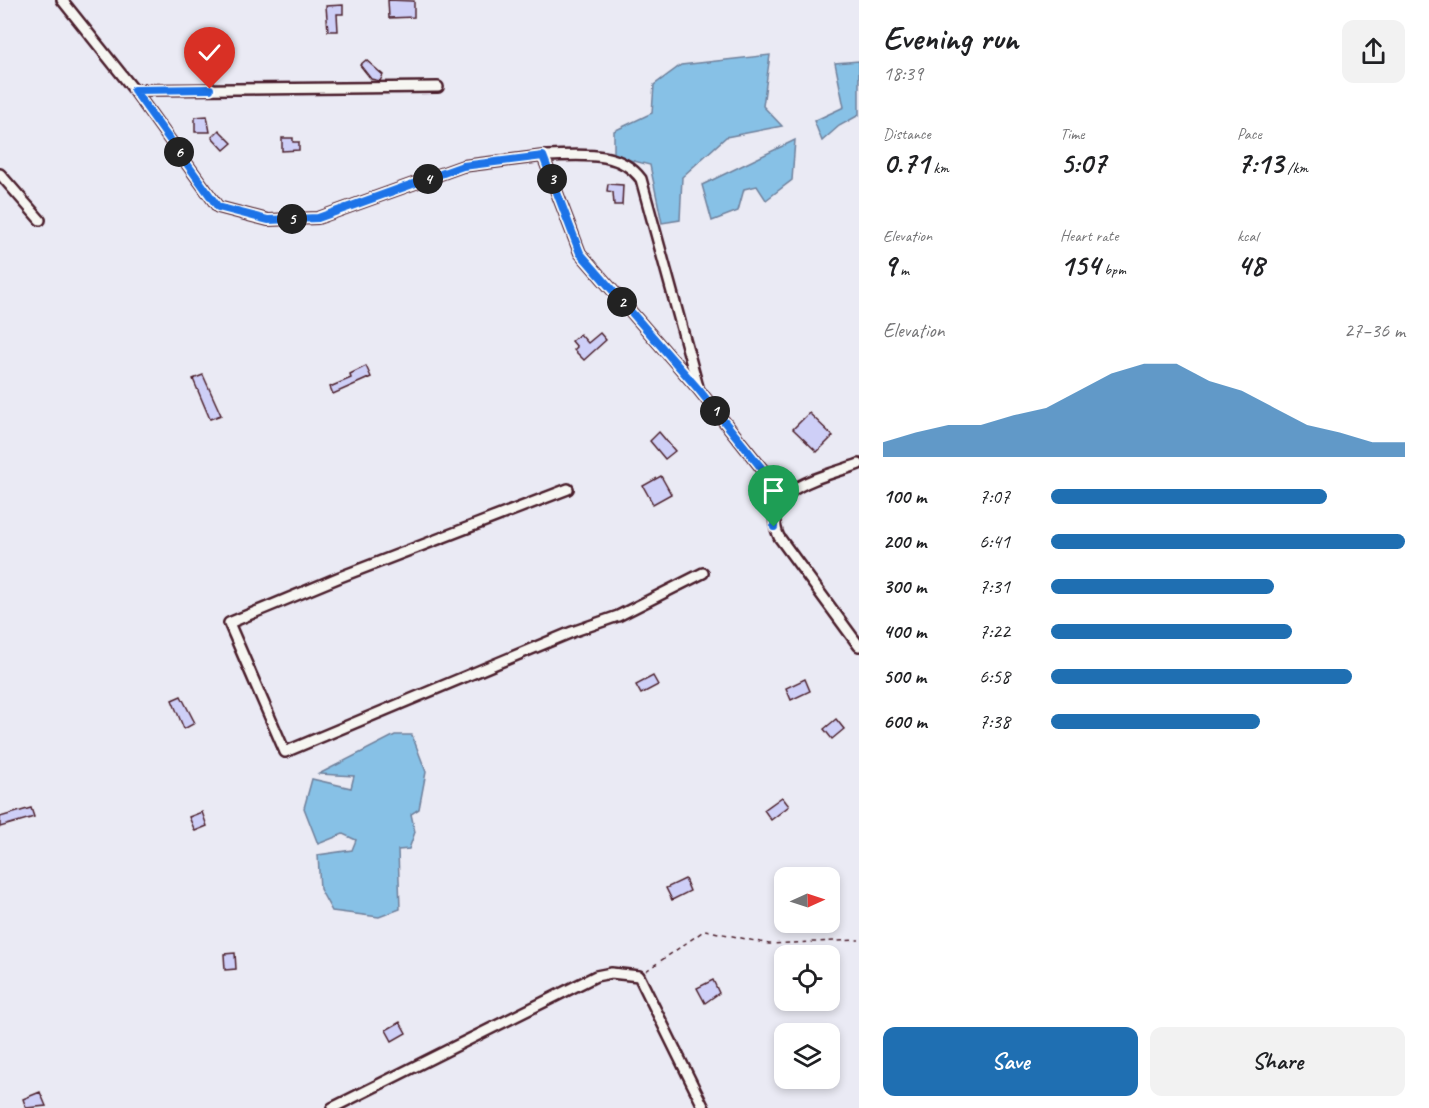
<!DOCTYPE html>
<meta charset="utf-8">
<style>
body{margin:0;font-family:Caveat,sans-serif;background:#f2f2f2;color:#202124;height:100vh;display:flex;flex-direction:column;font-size:22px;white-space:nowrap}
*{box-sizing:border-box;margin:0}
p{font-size:20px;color:#757577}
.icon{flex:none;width:33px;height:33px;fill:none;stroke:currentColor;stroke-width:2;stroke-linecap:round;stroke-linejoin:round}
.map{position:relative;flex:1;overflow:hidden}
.side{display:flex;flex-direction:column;background:#fff;width:570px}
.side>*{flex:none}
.needle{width:39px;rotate:87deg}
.controls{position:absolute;left:774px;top:867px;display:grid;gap:12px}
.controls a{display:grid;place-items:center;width:66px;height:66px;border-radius:12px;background:#fff;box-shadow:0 3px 9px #0003;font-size:30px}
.pin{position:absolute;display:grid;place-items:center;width:51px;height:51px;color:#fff;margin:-62px -26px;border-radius:50% 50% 50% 0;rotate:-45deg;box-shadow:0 0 6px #0007}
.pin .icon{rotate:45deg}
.km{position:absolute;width:30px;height:30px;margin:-15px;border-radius:50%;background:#222;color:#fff;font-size:16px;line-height:30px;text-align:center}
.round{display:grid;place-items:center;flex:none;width:63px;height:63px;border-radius:12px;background:#f2f2f2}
.summary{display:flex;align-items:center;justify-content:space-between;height:102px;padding:0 24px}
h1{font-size:33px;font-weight:700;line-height:45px}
.metrics{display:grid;grid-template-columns:repeat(3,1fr);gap:9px;height:102px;padding:6px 24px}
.metrics div{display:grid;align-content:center}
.metrics b{font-size:30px;font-weight:700}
.metrics small{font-size:16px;font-weight:400}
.metrics p{font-size:16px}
.chart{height:168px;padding:12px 24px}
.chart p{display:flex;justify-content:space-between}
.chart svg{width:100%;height:108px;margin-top:6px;fill:#1f6fb2;opacity:.7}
.cta{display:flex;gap:12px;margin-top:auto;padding:12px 24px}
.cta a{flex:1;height:69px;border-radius:12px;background:#1f6fb2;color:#fff;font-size:24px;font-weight:700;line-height:69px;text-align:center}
.cta a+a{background:#f2f2f2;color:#202124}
ul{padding:0 24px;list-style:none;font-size:20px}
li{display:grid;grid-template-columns:96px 72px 1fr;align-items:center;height:45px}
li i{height:15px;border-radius:8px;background:#1f6fb2}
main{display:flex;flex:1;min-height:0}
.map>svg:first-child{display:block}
.water{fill:#87c1e6;stroke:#6f809b;stroke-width:1.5}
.building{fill:#cecff7;stroke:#4a1f2b;stroke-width:1.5}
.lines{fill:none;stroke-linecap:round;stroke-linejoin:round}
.street-casing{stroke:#4a1f2b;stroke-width:14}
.path{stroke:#4a1f2b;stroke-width:1.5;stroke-dasharray:4.5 4.5;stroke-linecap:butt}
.street{stroke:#f6f6f2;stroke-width:9}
.route-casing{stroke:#fff;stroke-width:12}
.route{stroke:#1a73e8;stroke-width:8}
</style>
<main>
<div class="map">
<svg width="859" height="1108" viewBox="0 0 859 1108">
<rect width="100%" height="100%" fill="#eaeaf4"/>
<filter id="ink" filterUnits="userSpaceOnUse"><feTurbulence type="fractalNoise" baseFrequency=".0167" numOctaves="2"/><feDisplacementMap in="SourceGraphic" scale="12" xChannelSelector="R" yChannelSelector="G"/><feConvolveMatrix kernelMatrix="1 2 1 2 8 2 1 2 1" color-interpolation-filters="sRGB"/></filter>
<g filter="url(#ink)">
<path class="water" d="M770,55L763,106L782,126L726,137L682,177L680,220L662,223L650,165L614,156V131L652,113L654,85L681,65Z
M859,61V115L839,126L822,141L814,121L844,107L835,63Z
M795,140L792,180L766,200L757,186L744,189L738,211L712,221L702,185Z
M395,735H412L426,772L419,809L411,814L415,832L409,849L398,850L400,909L379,917L332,911L320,889L318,855L352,850L356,840L343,834L318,844L304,808L312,779L351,788L354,776L319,774Z"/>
<path class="building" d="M388,0L414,1V17L389,18Z
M343,5V14H337L338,31H328L326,6Z
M366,60L383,75L380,81L371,79L360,65Z
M207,116L210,132H195V117Z
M219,130L232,143L224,150L212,137Z
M282,138H293V142H299V150L282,151Z
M608,184L623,185L622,205H614L613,192L607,191Z
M600,333L606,340L584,360L574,350L577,347L572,341L580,334L588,343Z
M366,366L371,377L333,394L330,387L351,378L350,374Z
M203,375L221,415L210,419L193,379Z
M809,413L833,436L817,452L793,429Z
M659,432L675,451L665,459L650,441Z
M661,476L671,494L653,504L643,486Z
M653,676L658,685L641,694L636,685Z
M805,679L810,691L791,700L786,688Z
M181,696L195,723L184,729L172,700Z
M836,719L844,729L832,739L824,729Z
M782,797L789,806L771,820L764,810Z
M31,808L34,817L0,827V817Z
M202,812L207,826L195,831L189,817Z
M685,879L690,891L672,900L666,888Z
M235,953L236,969L225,970L224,954Z
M713,980L719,993L705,1003L697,988Z
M400,1022L406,1033L392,1041L386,1030Z
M40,1092L46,1106L26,1108L23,1099Z"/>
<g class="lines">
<defs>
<path id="street" d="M62,0L134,90L218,207L268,220L318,218L463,166L543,156L580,253L699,390L783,495
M134,90L438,87
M543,156C577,156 618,148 641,179L698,387
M0,174L40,220
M859,464C825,477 757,488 779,537L859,646
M568,489L340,577L229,623L285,752L572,632L618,616L703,573
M332,1108L596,976L611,973L639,976L704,1108"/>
</defs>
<use href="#street" class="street-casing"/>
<path class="path" d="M646,971L705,930L769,944L859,940"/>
<use href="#street" class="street"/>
</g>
</g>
<g class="lines" filter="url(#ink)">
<defs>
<path id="route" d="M210,89L134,90L218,207L268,220L318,218L463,166L543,156L580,253L699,390L783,495L775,509L774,527"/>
</defs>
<use href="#route" class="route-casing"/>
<use href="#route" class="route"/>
</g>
</svg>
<div class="controls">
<a><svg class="needle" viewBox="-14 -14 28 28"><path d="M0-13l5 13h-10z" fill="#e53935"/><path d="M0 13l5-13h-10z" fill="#757577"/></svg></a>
<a><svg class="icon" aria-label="locate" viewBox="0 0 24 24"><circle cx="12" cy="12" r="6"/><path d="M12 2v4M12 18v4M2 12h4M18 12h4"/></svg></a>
<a><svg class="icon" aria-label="layers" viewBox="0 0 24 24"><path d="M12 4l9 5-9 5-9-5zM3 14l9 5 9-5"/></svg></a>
</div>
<div class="pin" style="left:774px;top:527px;background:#1e9e55"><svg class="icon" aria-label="arrive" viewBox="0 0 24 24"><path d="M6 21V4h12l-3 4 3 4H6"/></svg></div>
<div class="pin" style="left:210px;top:89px;background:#d93025"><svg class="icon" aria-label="check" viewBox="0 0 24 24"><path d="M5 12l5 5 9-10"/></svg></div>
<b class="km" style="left:715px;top:411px">1</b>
<b class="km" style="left:622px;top:302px">2</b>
<b class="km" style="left:552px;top:179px">3</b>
<b class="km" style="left:428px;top:179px">4</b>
<b class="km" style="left:292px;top:219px">5</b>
<b class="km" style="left:179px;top:152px">6</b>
</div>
<section class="side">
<div class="summary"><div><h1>Evening run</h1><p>18:39</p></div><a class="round"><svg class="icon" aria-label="share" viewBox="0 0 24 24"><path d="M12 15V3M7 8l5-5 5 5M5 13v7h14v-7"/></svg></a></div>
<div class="metrics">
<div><p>Distance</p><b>0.71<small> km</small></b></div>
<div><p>Time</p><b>5:07</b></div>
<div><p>Pace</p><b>7:13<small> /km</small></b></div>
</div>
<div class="metrics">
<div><p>Elevation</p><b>9<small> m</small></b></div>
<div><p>Heart rate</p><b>154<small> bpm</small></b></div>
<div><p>kcal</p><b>48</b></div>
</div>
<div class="chart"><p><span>Elevation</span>27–36 m</p>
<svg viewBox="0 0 160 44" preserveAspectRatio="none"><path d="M0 44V38L10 34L20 31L30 31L40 27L50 24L60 17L70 10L80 6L90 6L100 13L110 17L120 24L130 31L140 34L150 38L160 38V44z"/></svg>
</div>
<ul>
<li><b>100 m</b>7:07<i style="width:78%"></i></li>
<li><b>200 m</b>6:41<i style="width:100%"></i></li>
<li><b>300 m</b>7:31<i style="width:63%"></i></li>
<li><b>400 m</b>7:22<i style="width:68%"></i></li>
<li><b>500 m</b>6:58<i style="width:85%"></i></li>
<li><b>600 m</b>7:38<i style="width:59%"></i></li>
</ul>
<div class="cta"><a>Save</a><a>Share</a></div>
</section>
</main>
